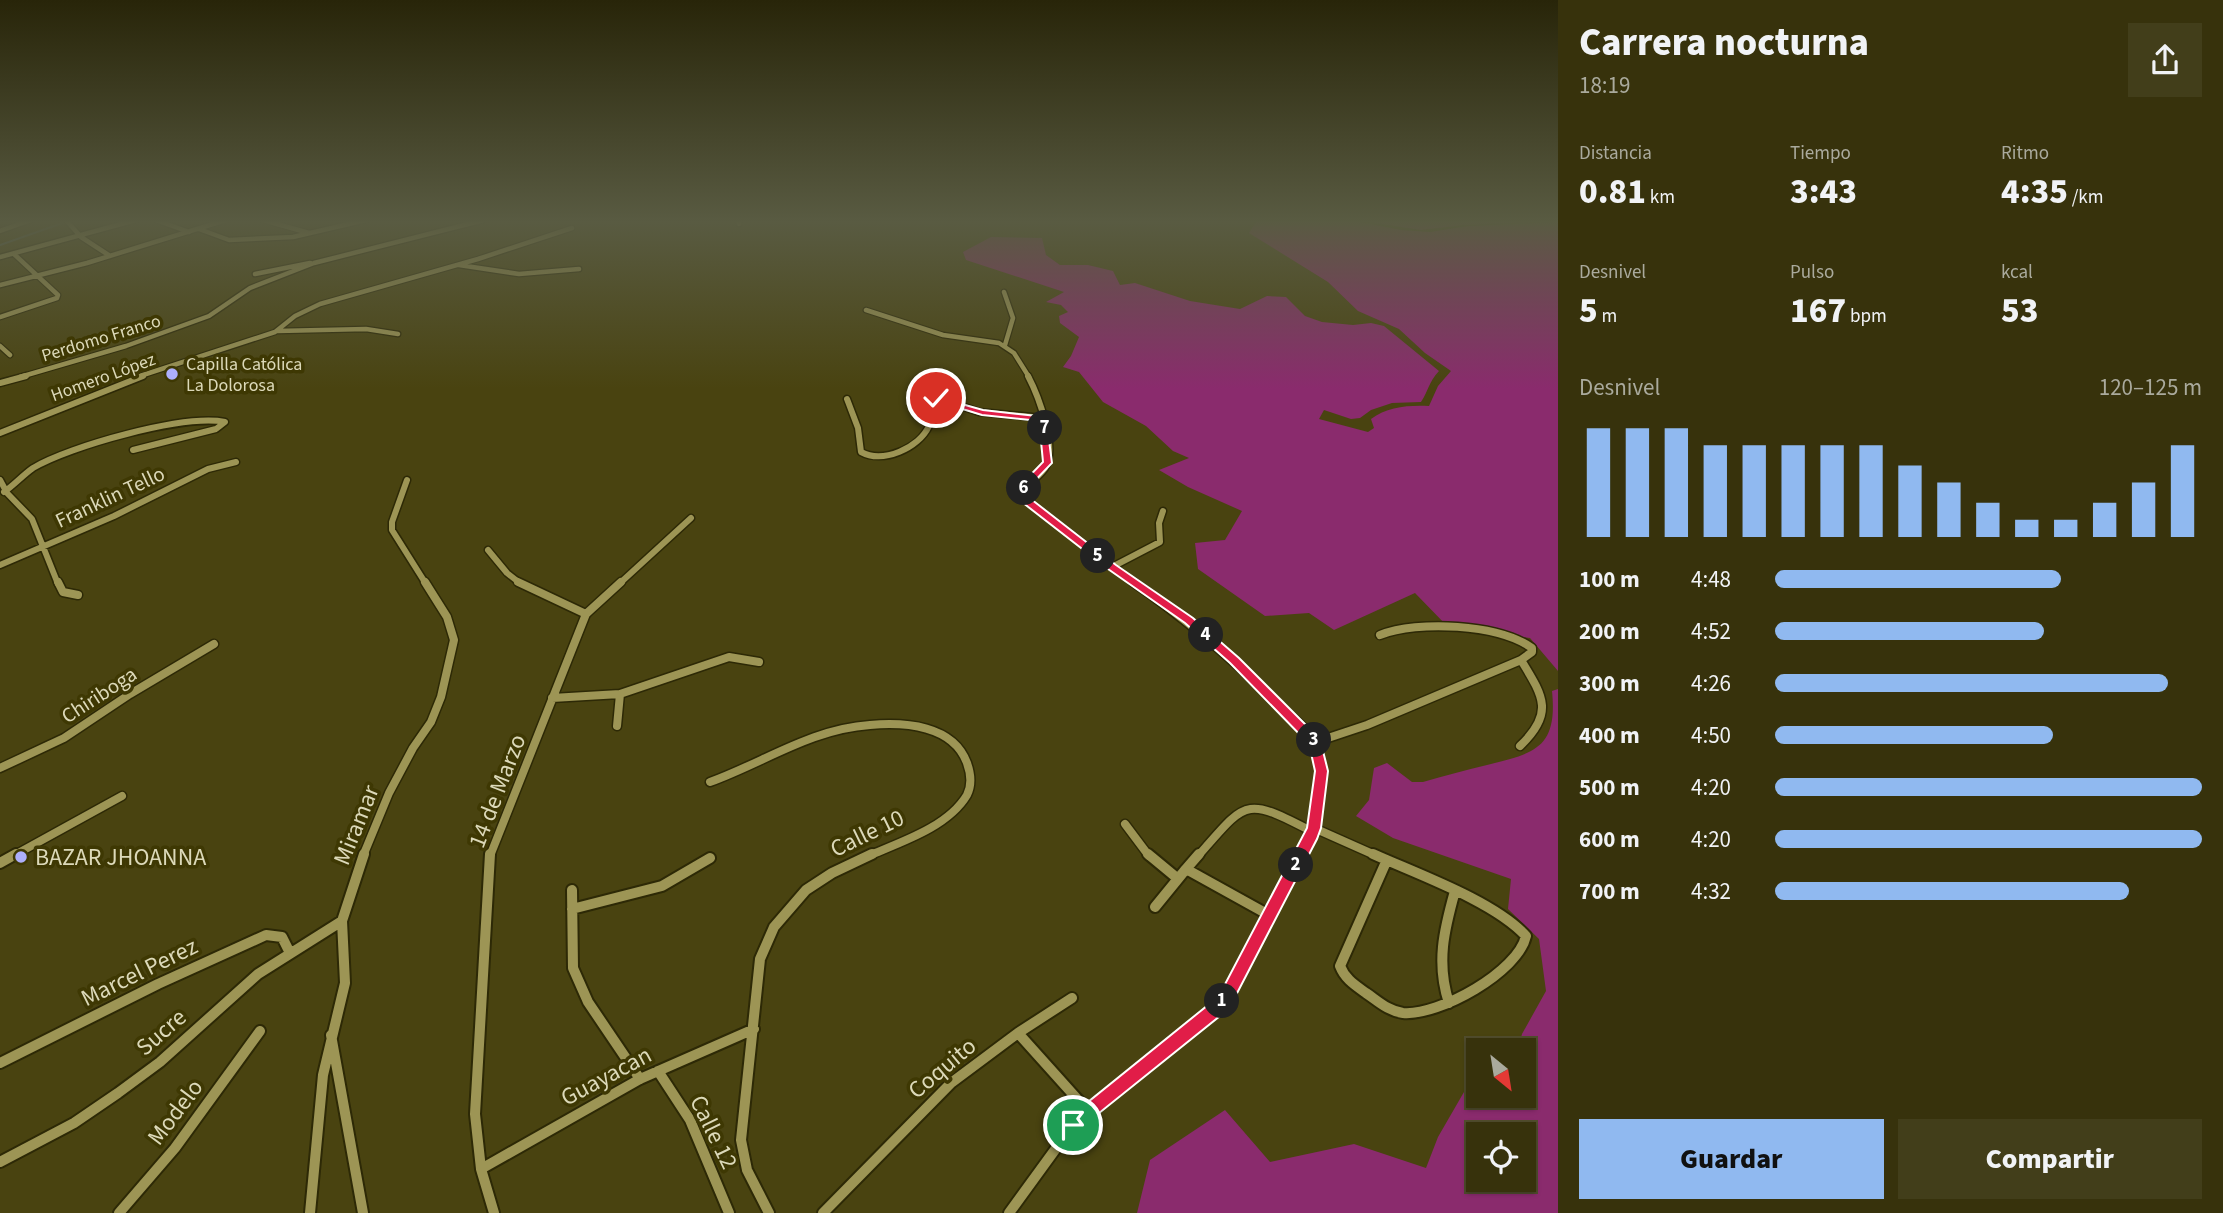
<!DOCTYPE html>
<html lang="es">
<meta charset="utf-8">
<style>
body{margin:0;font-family:"Source Sans 3",sans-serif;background:#423e1a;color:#f1f3f6;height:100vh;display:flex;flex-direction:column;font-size:26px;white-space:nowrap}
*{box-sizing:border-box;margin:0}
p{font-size:23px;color:#aaaa9d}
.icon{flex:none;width:38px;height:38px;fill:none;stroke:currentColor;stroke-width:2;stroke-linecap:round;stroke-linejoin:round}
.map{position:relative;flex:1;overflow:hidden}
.side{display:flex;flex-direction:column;background:#37320c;width:665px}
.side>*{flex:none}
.needle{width:46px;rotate:150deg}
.buttons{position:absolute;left:1466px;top:1038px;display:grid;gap:14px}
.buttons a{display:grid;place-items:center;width:70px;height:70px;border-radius:0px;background:#37320c;box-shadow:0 2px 5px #0004,0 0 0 2px #514d2d;font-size:35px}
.pin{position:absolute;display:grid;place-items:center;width:60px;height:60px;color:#fff;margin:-30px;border:4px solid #fff;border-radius:50%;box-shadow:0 2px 7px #0007}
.km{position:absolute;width:35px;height:35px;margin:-18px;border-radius:50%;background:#222;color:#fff;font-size:19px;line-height:35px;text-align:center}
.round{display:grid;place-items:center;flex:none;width:74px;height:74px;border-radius:0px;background:#423e1a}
.summary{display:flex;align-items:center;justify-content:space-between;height:119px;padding:0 21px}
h1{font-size:38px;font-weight:800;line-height:52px}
.stats{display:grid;grid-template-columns:repeat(3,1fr);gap:10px;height:119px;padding:7px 21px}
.stats div{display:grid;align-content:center}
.stats b{font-size:35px;font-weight:800}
.stats small{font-size:19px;font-weight:400}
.stats p{font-size:19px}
.chart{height:196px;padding:14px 21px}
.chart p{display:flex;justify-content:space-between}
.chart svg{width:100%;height:126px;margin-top:7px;stroke:#90b9f0;stroke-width:6}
.primary-button{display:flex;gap:14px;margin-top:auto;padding:14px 21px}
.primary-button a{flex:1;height:80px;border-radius:0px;background:#90b9f0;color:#111;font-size:28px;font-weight:800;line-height:80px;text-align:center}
.primary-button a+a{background:#423e1a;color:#f1f3f6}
ul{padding:0 21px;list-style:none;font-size:23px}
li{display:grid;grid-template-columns:112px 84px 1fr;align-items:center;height:52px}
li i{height:18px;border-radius:9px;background:#90b9f0}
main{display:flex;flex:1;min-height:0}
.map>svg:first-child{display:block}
.green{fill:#8a2b6d;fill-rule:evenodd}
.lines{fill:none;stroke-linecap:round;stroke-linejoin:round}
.stream{stroke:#4f5f5b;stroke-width:2}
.minor-far3-casing{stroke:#2d2906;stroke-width:7}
.minor-far2-casing{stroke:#2d2906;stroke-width:9}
.minor-far1-casing{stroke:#2d2906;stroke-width:11}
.minor-casing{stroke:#2d2906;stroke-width:14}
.minor-far3{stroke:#9d9555;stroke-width:4.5}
.minor-far2{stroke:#9d9555;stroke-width:6}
.minor-far1{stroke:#9d9555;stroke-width:8}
.minor{stroke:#9d9555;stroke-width:10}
.route{fill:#e11d48;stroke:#fff;stroke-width:2}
.poi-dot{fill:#adaffb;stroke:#3e3803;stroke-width:2.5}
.labels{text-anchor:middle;stroke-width:7;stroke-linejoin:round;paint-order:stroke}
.far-street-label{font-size:18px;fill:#dcd9b9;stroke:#3e3803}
.far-poi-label{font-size:18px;fill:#dcd9b9;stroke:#3e3803;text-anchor:start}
.street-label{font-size:21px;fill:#dcd9b9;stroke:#3e3803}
.near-street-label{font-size:24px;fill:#dcd9b9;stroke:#3e3803}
.near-poi-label{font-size:24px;fill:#dcd9b9;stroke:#3e3803;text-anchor:start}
</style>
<main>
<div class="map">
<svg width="1558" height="1213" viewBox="0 0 1558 1213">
<rect width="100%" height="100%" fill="#494310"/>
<path class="green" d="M1257,220H1350L1401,230L1430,232L1468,226L1558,222V671L1530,638L1448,627L1415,593L1334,630L1309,613L1265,616L1198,569L1195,543L1225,540L1242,511L1188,487L1159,470L1189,458L1173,451L1146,426L1103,402L1079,372L1063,367L1071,356L1079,337L1060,323L1059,316L1068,312L1061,305L1046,302L1064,292L966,260L963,252L991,237L1042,238L1046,255L1060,265H1088L1113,271L1120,285L1135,283L1190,301L1240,309L1267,296L1286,297L1305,316L1322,322L1353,325L1371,323L1384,326L1439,371C1428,383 1429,390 1421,402L1392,403L1371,410L1360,418L1351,419L1324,410L1319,419L1368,432L1374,428L1371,419C1387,407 1408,405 1429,406L1438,386L1451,371L1425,353L1399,329L1358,311L1328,282L1249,233Z
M1357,220H1558V221L1464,225L1421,230Z
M1558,689V1213H1137L1150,1160L1225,1110L1270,1162L1354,1144L1426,1168L1438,1137L1464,1092H1479V1096H1524V1050H1518L1522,1034L1546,991L1539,939L1508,909L1511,879L1393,838L1356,816L1369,800L1374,768L1387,763L1412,782H1423C1444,776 1465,770 1487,765C1533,753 1558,750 1552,691ZM1479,1134H1524V1180H1479Z"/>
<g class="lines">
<path class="stream" d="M0,245L71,220"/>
<defs>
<path id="minor-far3" d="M66,220L81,237L110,256
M156,220L189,232
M263,220L309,233
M739,220V224
M199,229L229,240L293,237L366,220
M0,231L31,220
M0,257L136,220
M459,265L519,274L579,269
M255,274L310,263
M0,285L87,263L226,220
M1004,292L1013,318L1005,345
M866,310L943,335L999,343L1014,353L1029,377
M0,317L57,298L58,295L14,254
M277,331L366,329L398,334
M0,346L10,355
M20,377L126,346L209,316L250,288L314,263L484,220
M137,377L275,332L295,316L320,304L478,259L572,228"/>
<path id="minor-far2" d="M1028,376C1038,395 1058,447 1045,468C1039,477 1028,484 1020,491L1022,497L1136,584
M0,383L26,376
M926,394L979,412L1043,418
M847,399L858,428L861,452C883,464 919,448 929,426C933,417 934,407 936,398
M0,433L143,376
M0,480L7,493L32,519L58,584
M407,480L392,522V530L426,584
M4,492C14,485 23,475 33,468C70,446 184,414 225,422L216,429L133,450
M488,550L507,573L521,584
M0,565L114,516L208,469L236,462
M1112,567L1160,542L1159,523L1163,511
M619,584L691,518"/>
<path id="minor-far1" d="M58,582L63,592L78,595
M518,582L586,614
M1133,582C1188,620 1234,660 1281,707C1291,717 1308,729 1315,741C1329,765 1313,833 1301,856
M552,698L620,694L729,657L759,662
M617,726L620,694
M1316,742L1367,725L1521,660L1532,652V648C1498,624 1418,620 1380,635
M1520,746C1555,713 1543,696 1521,660
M0,768L64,738L130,694L214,644
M710,782C765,762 811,729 870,725C905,722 953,725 967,763C971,774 972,785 967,795C948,827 901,842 868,856
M1125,824L1149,856
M1314,828L1377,856
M13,856L122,796
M363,856L389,793L413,748L431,722L441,697L454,640L447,617L425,582
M490,856L586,614L621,582
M1198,856C1247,800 1244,796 1313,832"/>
<path id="minor" d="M490,854L475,1114L481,1169L494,1213
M1148,854L1177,878
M1373,854C1417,874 1494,901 1526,936C1518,972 1439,1016 1403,1013C1388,1011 1378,1001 1366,993C1355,985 1345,979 1340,966L1386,862
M0,863L16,854
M1186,869L1199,854
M572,890L573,968L588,1002L640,1079
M1155,907L1186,869L1269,915
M572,909L662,886L710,858
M1449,1003C1436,963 1444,930 1455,891
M1018,1033L1072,998
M331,1035L363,1213
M0,1063L158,984L266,935L282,937L290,953
M658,1071L690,1120L729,1213
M0,1162L74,1123L118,1093L160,1062L258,974L342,921
M481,1169L640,1079L754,1029
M119,1213L175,1148L260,1031
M310,1213L323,1075L345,983L342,921L364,854
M769,1213L747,1170L741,1140L760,959L774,927L806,890L832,873L872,854
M823,1213L951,1083L1018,1033L1088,1111
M1009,1213L1073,1125L1214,1011L1227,995L1302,854"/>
</defs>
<use href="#minor-far3" class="minor-far3-casing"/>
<use href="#minor-far2" class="minor-far2-casing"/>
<use href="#minor-far1" class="minor-far1-casing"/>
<use href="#minor" class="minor-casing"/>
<use href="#minor-far3" class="minor-far3"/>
<use href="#minor-far2" class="minor-far2"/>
<use href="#minor-far1" class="minor-far1"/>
<use href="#minor" class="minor"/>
</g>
<linearGradient id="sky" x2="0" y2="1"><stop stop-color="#282509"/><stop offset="0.57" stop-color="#595b42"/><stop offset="1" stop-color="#595b42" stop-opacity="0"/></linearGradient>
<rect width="1558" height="389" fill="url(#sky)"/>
<path class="route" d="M933,396L983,410L1046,417L1052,463L1025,491L1027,496L1116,565L1193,618L1239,658L1320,739L1328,771L1321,828L1317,839L1233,1001L1220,1016L1073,1134L1067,1132L1064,1125L1067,1119L1208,1005L1222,990L1307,828L1315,771L1309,744L1230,663L1185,623L1108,569L1018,499L1015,491L1043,462L1039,421L982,415L933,400Z"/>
<g class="poi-dot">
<circle cx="172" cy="374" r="7"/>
<circle cx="21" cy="857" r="7"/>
</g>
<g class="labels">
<g class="far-street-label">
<text transform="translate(101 338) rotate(-17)" y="6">Perdomo Franco</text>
<text transform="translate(103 377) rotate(-20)" y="6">Homero López</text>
</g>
<g class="far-poi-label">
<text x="186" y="370">Capilla Católica<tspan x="186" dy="21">La Dolorosa</tspan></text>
</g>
<g class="street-label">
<text transform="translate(110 497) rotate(-25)" y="7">Franklin Tello</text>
<text transform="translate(99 695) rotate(-33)" y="7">Chiriboga</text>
</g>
<g class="near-street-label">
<text transform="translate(497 791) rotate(-69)" y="8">14 de Marzo</text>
<text transform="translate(356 825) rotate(-68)" y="8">Miramar</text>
<text transform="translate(867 833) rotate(-26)" y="8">Calle 10</text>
<text transform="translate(139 972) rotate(-26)" y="8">Marcel Perez</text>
<text transform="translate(161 1032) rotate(-41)" y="8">Sucre</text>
<text transform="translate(942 1068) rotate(-40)" y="8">Coquito</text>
<text transform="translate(606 1076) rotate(-28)" y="8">Guayacan</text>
<text transform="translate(175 1112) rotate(-53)" y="8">Modelo</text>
<text transform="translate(714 1132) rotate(64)" y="8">Calle 12</text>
</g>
<g class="near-poi-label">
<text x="35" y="865">BAZAR JHOANNA</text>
</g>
</g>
</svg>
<div class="buttons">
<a><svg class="needle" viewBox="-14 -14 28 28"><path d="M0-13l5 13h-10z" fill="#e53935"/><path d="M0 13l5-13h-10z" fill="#aaaa9d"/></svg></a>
<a><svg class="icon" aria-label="locate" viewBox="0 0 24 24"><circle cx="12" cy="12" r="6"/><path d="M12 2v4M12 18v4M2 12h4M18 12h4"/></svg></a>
</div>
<div class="pin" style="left:1073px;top:1125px;background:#1e9e55"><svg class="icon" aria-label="arrive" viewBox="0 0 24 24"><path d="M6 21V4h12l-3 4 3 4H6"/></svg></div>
<div class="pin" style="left:936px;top:398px;background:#d93025"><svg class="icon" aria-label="check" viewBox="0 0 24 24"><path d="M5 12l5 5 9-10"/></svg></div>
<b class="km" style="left:1222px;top:1001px">1</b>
<b class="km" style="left:1296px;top:865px">2</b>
<b class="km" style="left:1314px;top:740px">3</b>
<b class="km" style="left:1206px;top:635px">4</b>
<b class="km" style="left:1098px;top:556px">5</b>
<b class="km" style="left:1024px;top:488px">6</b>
<b class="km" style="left:1045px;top:428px">7</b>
</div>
<section class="side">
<div class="summary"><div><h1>Carrera nocturna</h1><p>18:19</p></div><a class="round"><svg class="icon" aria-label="share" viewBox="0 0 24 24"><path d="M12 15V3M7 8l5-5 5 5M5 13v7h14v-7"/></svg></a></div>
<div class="stats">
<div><p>Distancia</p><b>0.81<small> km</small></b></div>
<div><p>Tiempo</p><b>3:43</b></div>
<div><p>Ritmo</p><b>4:35<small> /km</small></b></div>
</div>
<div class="stats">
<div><p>Desnivel</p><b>5<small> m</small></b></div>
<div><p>Pulso</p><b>167<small> bpm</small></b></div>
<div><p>kcal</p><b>53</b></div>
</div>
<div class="chart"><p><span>Desnivel</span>120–125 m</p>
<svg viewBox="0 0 160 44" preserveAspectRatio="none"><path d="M5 44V6M15 44V6M25 44V6M35 44V12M45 44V12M55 44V12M65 44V12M75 44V12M85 44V19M95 44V25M105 44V32M115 44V38M125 44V38M135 44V32M145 44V25M155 44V12"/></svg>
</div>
<ul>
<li><b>100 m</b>4:48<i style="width:67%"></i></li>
<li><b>200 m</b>4:52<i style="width:63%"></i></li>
<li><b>300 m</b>4:26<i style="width:92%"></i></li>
<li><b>400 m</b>4:50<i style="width:65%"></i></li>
<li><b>500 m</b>4:20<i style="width:100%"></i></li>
<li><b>600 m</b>4:20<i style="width:100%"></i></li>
<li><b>700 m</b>4:32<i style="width:83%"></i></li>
</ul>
<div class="primary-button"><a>Guardar</a><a>Compartir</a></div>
</section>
</main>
